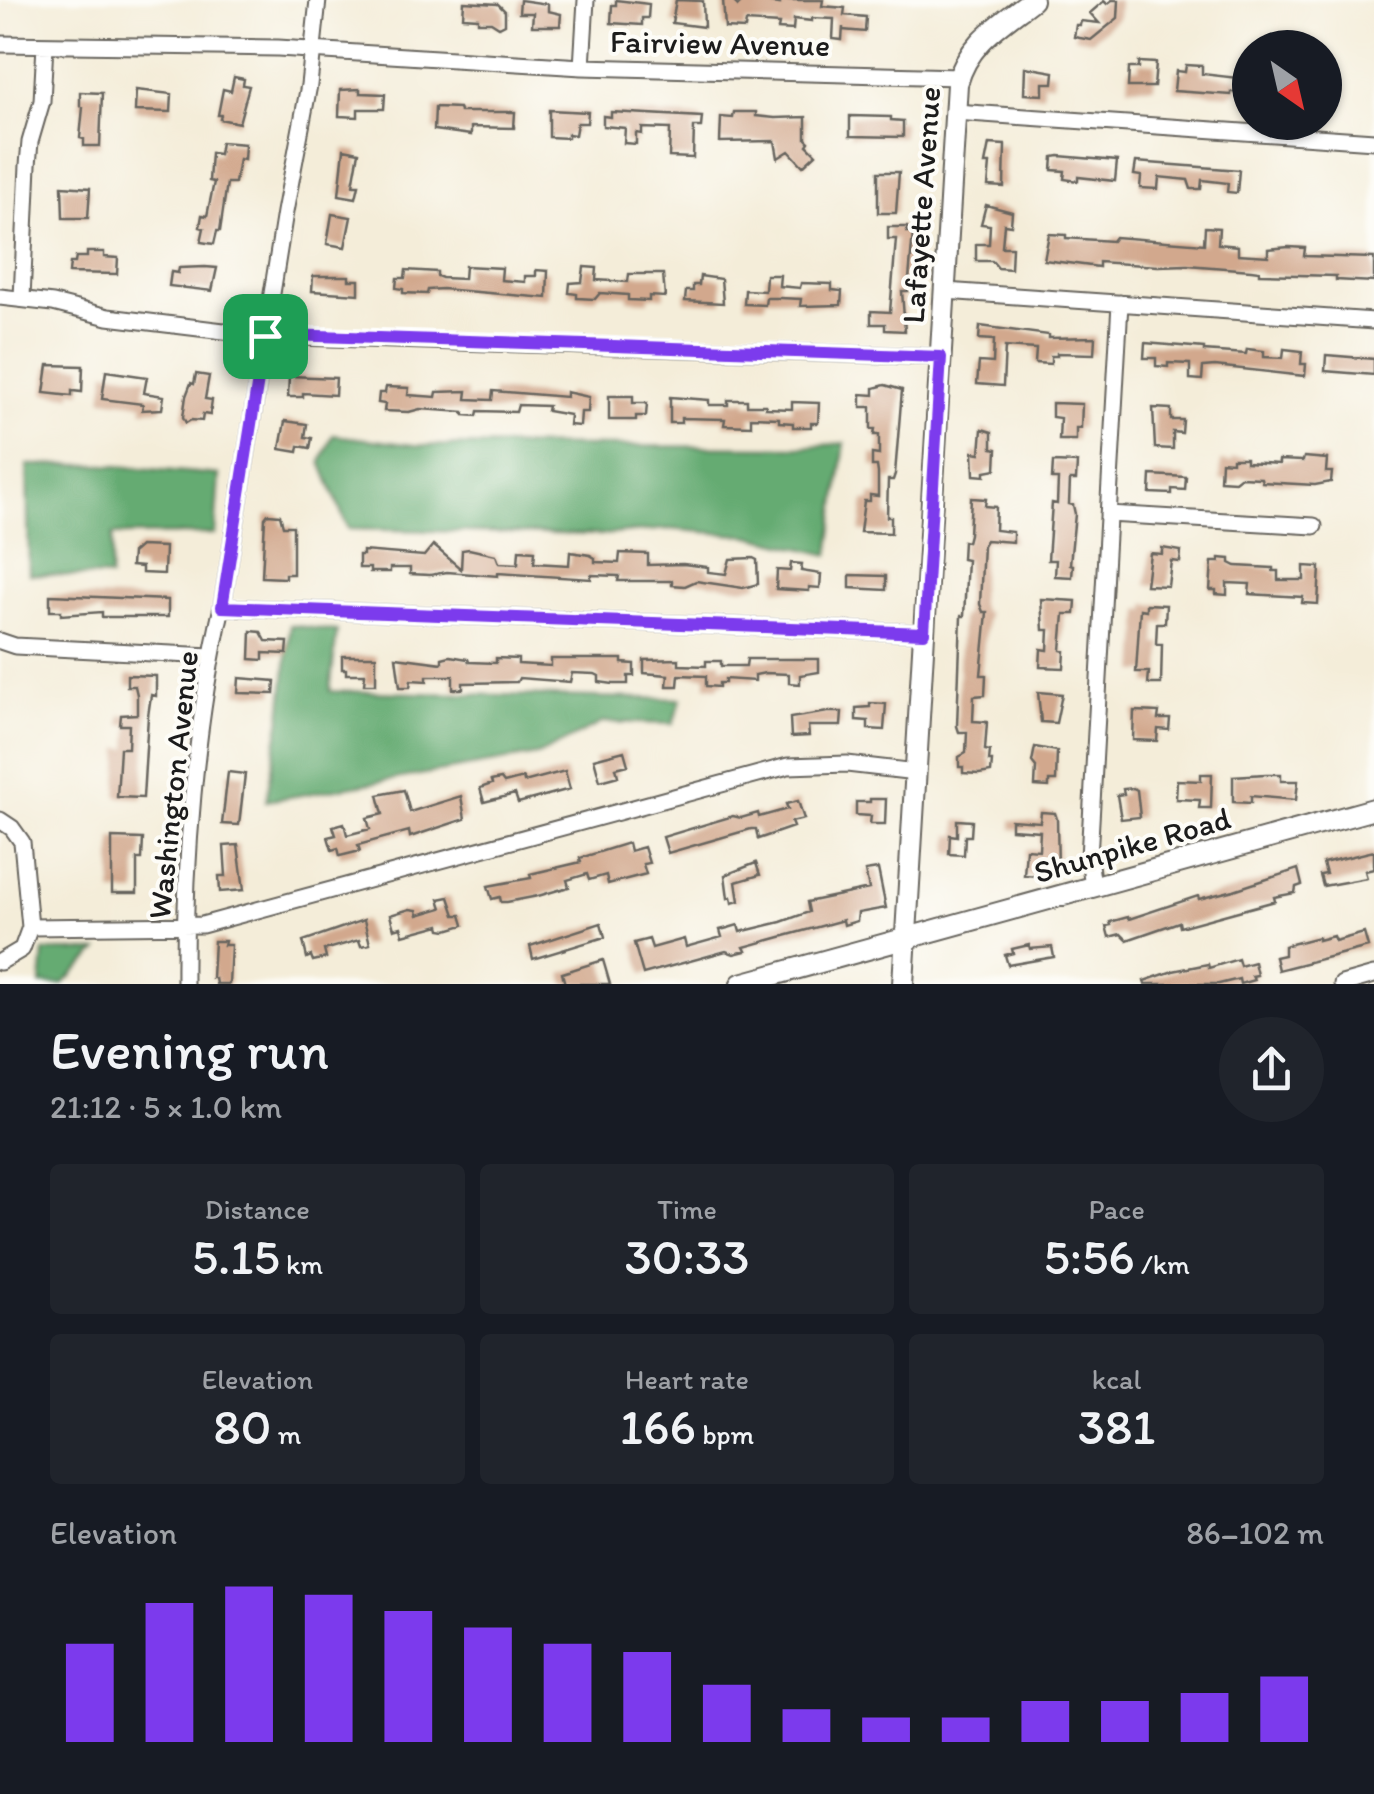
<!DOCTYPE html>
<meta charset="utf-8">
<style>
body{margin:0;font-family:Itim,sans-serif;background:#20242c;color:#f1f3f6;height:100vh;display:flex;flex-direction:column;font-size:38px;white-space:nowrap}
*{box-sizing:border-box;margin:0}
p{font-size:32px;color:#9ea1a6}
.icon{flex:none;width:55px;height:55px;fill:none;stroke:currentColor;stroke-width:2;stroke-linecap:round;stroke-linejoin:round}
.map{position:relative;height:984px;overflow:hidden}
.side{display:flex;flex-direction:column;background:#171b24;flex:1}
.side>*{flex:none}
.needle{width:65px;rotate:146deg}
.fabs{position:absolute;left:1232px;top:30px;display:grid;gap:20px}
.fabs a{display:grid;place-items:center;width:110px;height:110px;border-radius:50%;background:#171b24;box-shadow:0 2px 8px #0004;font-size:50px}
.pin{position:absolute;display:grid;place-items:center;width:85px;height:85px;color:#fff;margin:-42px;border-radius:20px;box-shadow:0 5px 15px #0006}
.round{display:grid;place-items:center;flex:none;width:105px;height:105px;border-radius:52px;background:#20242c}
.overview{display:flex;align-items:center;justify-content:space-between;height:170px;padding:0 50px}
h1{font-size:55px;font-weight:600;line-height:75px}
.figures{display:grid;grid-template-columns:repeat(3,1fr);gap:15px;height:170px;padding:10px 50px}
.figures div{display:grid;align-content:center;border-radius:10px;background:#20242c;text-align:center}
.figures b{font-size:50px;font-weight:600}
.figures small{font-size:28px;font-weight:400}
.figures p{font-size:28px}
.chart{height:280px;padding:20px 50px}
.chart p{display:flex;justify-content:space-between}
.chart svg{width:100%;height:180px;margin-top:10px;stroke:#7c3aed;stroke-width:6}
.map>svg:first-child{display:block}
.forest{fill:#65ab72;stroke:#406447;stroke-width:2.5}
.building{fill:#d2a88d}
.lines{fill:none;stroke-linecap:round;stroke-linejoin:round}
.street-casing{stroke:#68655e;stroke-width:19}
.secondary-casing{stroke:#68655e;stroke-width:24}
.street{stroke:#fff;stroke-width:15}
.secondary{stroke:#fff;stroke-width:20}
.route-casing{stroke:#fff;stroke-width:20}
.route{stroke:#7c3aed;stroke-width:12}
.labels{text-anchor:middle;stroke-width:8;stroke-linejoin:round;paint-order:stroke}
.street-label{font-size:32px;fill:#1c1c1c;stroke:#fdfcf7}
</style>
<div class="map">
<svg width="1374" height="984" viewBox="0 0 1374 984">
<rect width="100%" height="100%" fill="#fdfcf7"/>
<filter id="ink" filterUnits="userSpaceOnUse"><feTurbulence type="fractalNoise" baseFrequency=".01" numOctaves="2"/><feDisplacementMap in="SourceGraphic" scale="20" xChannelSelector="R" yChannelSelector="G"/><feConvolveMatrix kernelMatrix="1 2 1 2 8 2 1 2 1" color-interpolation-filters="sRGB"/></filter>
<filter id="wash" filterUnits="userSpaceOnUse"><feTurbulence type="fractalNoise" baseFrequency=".0048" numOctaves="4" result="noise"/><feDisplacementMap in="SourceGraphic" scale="40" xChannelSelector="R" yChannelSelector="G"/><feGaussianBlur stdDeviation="2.25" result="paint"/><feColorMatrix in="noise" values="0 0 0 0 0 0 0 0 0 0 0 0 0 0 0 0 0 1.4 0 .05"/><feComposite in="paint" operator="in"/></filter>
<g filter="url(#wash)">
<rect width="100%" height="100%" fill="#f4edd9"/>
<path class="forest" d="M333,435L414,445L802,447L845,443L829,555L750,536L668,529L600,535L348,529L321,462Z
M27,465H105L219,475L215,534L113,535L110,577L29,574Z
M290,625L337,631L330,691L681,699L673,724L604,722L537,755L266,801L281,717Z
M44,951H98L63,984H41Z"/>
<g id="blocks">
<path class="building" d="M520,0L548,4V11L561,14L560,26H532L533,13H519Z
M616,0L649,4L648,18H642V25L611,23L612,5H616Z
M676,0L703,1L704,27L672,23Z
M723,0H732L738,6L744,0L780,4V0H823L822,6L845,8L844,15L866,17L865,32L843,30V27L842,40L833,39L834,19L812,18V21L794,19L793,30L778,29L779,24L746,22L745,29L725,28Z
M1112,0H1119L1118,18L1091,40L1074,37L1076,25H1080L1081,21L1099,23L1090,13L1104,1L1107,4Z
M464,2L498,4L505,11V24L499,27L491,22H478V18L463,17Z
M1139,62L1156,63L1154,87H1128L1129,68H1139Z
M1186,65L1202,66V74L1238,78L1237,92H1231V95L1174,91L1176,71L1185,72Z
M1025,67L1054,72L1053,83H1043V95L1024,94Z
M234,77L244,79L243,85L249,86L239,123L220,119L221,115H218L223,89L231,91Z
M360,89V93L385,94L384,109H358V117L339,116L340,90Z
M136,90L172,94L171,112L135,111Z
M80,92L102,93L100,146H84V139L80,138L83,107L80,106Z
M435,107L459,108L460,112H515L514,128L471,127V135L434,130Z
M549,110L588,112L587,123H577L575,135L568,134V138L549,137Z
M611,112L702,117L701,127H694L693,158L669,157L670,129L642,128V134L636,133V144L624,143L625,128L603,126V116L611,117Z
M734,112H756V116L775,118L806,117V139L809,142L807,145L816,154L803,166L789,151L778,158L775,141L720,142L721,117L733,118Z
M850,116L891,117V120L903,121V137L850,136Z
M221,142L245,144L244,160L239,159L235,183H227L220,231H217L214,244L201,242L204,228L200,227L202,215L207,216L214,182L209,181L211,153L219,154Z
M989,144L1005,145L1004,187L988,186L990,164H985Z
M344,149L359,152L353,185H359L356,198L339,195Z
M1059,156L1117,161L1115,181L1078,177V181L1064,179L1065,171L1052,170L1053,157Z
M1136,162L1239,170L1237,193L1227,192L1228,183L1202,180L1201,189H1191L1188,180L1159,177L1158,189L1140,188L1141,176L1134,175Z
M878,172H899L896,213H878Z
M62,186L90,188L88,218H63Z
M986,205L1012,212L1011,225L1004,224L1002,247H1012L1011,269L998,268L992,261H976V244H989L990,225L981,224Z
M332,214L351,217L345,247L327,244Z
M888,227H907V232H913L908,291H902L905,331L885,330V324H871V311L890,312L896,239H888Z
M1205,227L1219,228L1218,244L1238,246V254L1268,256V249L1289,247L1305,248L1304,256L1374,258V282L1336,280V276L1259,274V271L1251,270L1187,265L1158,266L1099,262V267L1044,260L1049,234L1066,235V238L1112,241L1115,237L1204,244Z
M87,252H104V257L118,258L117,274L69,273L70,263H75L76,257H87Z
M465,266L502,268L501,280L525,282V276H536V270L548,271L547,298L442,289L428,290L427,294L403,293V289L396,288L397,278H405L406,270L437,272V276L442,278L464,279Z
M205,267L217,268L212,291L169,286L171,272L178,273L179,268Z
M584,267L597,268L596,280L628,282L629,274H663L665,297L649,296V301L628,300V295L600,293L595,299L577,298V294L569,293L570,283L582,282Z
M766,275H780L779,286L800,288L801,283L832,284V290L842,291L841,305L800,306L801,299L779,298H766L765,305L744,304L745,290L765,291Z
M313,276H349V280H359V294L312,291Z
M700,276L721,279L723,303L685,301L686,291H693V285H699Z
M980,326L1049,335V338L1095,337L1094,354L1057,353V356H1051V364L1035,363L1036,349L1005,347L1003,386L977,384L979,362L993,363L994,340L979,339Z
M1145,343L1204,348V351L1246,354L1247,349L1264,351V357L1283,358L1284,349L1302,351L1301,364H1306L1305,376L1215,366L1203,367L1202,380L1190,379V364L1168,363V367L1156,366V358H1144Z
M1326,355L1374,359V375L1325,371Z
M48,365L83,366L82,392L72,391V396L44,393Z
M106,371L147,377L144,393L164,396L162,409L142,410L143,404L102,399Z
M196,374L209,376L205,399L212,400L210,415L203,414L202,421L191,420L186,423L183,417L186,396L191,383L194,384Z
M289,376L336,378L335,395L303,393V397H288Z
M885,385L902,390L895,474L893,480H888L887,517H891V533L860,532L864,501H870V495L878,496V473L877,466H872V454L879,455V435H874L875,429H871V407H861V394L874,395V388Z
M386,387L409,388L408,395L436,397L437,392L467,391L466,399L492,400L493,391L566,397V392L589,397L588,412H581L580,426L569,425L570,415L547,411L548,406L518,405L516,412L478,411L477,416L464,415V412L420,409L409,412L384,411L385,404L378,403L379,393H385Z
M609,396H633V403H647L646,416H636V420H609Z
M670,397L709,400V405H728V400H747V405H766V408L792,409V402L819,403L818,423H811V427H793V423L779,422V418L751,417V426L724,425L725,419L681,418V423H670Z
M1052,403L1082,404L1081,428H1076V440H1059L1060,418L1052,417Z
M1153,408L1171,409V420H1183L1182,433L1173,432V449L1155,448Z
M285,421L307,424L305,437L312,438L310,448L299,446L298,452L280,449Z
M982,429L992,432V448L997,449L996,469L985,471V476L974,475L973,452L980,453Z
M1304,457L1327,459L1326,472H1332L1331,482L1315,485L1262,482L1261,478L1240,477L1235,481L1220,480L1221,461L1232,462V458H1246V462L1279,464V460L1303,461Z
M1053,462L1077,463L1076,480H1070L1069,504L1073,505L1075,514L1070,564L1073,565L1072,577L1055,576L1056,560H1048L1052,503L1057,504L1058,479H1052Z
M1151,475L1186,477L1185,490L1172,489V494L1150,493Z
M971,498L986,499L985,506L996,507L995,530L1013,532V542L986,540L983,545L980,604L983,612H987L981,675H986L985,695L974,696L973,721L987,722L985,750L990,751L989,761H992L991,772L979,774L963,773V767H959V757L966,753L967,732H959L957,726L961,616H964L967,560L962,559L963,541L967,542L969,534Z
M268,514L280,515L283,526H293V574H285V578L262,577L265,518Z
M433,545L461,569L462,550L469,549L496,555L499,563L518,564L519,550L535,551L534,563L569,565L570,552L590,555L595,558V562L619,563L620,553L648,554V565L683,564L708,567V572L726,574L730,559L753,558L757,560L758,584L743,588L696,581L685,586L672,585V581H618L619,576L591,575V579L498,573V576L447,572L430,575L410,574V568H390V572H370V568H359V555H363V551L424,556Z
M140,546L165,547L164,574L142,573V567L131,566L132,553Z
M1162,548L1181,551L1180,562L1171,561L1168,586L1146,585L1150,553L1162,554Z
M1219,558L1230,559V563L1236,566L1273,568V571H1278V580H1304V566L1320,567L1318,604L1302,603L1303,597L1249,594L1250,584L1227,583V595L1216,594V590H1210L1212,562H1219Z
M791,563L802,564L801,571L821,574L820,588L809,587V591L776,589L777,570L790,571Z
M850,575L886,576V590L850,588Z
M50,595L168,600V617H102V612L61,615V611H50Z
M1041,599L1076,601L1075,614H1064L1061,650L1065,651L1064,668L1040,667L1041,649L1048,650L1049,630H1043Z
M1146,604L1166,605L1165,623H1157L1156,644H1162L1161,684H1148L1149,672H1136L1140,609L1146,610Z
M251,631L261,632L266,641L288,642L287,654L263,653V660L250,659Z
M342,656H376V684H364L365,674H346V669H342Z
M450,656L468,659L469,662L496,663V658L518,659V664L551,666V659H622V663L634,664V676H628V684H613L599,682V676L595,674L572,673L570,682L519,678L517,682L463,683V689H453V676H427V681L411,680L410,687H400L396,657L442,663V658Z
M679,659V665L706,666V661H721V666H746L747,659H819V672L800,675V684L789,683V674L765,673L755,675V681L725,679V683H719V687L706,686V676L679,675L678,686H667L668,675L644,673V660Z
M127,675L156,676V696L151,695L148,716L143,798L117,797L120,748H128L129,725H120L121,715L137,714V695L135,686H127Z
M239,678L275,681L274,694L238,693Z
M1038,692L1062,694L1056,723L1041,722Z
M870,703L886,704L884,730L868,729V721L856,720V708L870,707Z
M1134,711L1159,712L1158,719H1170L1169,730L1158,729L1157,741L1133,740Z
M828,712H842L841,726H808L809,736L791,737L790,718Z
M1035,747L1057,751L1056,781H1049V787L1035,786L1036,767L1032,762Z
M624,751L628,765L616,768L618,776L600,781L594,759Z
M565,771L570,789L518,803L515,794L484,802L480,788L492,784L491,781L501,779L504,783L523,778L524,782Z
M228,772L245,774L239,825L222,824Z
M1201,774H1212L1211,808H1199L1200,800L1176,799L1177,780L1201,781Z
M1266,774H1281V781H1298L1296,800L1251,796V803L1233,802V776Z
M1133,788L1137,790L1140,817L1121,819L1117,795L1124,794L1123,789Z
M404,790L410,812L461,796L465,819L410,837L409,831L358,845L360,851L340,856L338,848L332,850L328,837L336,835L333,826L344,823L347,835L370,829L367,818L383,814L378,795Z
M870,799H886L885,824H870L871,816L856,815V802H870Z
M798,801L804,819L791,822L793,827L758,839L756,829H751L668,853L663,837L733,816L741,818L758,813L759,817L788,809L786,804Z
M1041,812L1055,813L1057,819L1058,870L1039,872V876L1024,875L1026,849L1039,850L1040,831L1011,829V820L1040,822Z
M957,820L972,821L971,836H965L964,855L949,854L950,835L957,836Z
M112,838L143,839L142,859H137V893H112Z
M628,843L630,851L644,847L649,863L643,864L646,874L608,884L606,875L589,880L587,874L567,880L569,887L538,896L507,902H501L500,897L492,899L488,886L531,878L530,874L581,862L580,858Z
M238,845L244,890L220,892L219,876H226L224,846Z
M1374,851V869L1365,871L1367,878L1323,886L1320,875L1326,874L1323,863Z
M756,863L760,875L736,882L739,901L732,903L731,897L728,898L725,875Z
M878,869L886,908L858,913L857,921L844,925L843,920L744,947L746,951L734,954L726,951L643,974L634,943L649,939L652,948L684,939L686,947L722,937L720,930L728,928L738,925L740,932L781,922L809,912L807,902L869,889L865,871Z
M1298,869L1302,885L1296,887L1295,893L1274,897L1275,901L1180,927L1179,922L1127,940L1121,934L1109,937L1106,926L1111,925L1110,922L1128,917L1129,919L1198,896L1199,899L1234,890Z
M449,897L455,915H461L464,925L447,930L441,929L440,925L403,935L401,927L394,929L390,915L410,909L417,910L418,915L442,908L439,899Z
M364,920L370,944L361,946L359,940L324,950L326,958L313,961L311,956L307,958L303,941Z
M601,923L605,937L533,959L530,946Z
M1364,933L1368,947L1278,970L1275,957L1284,955V946L1318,937V940L1333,936L1335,941Z
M214,941H225L224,945H231L229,984H216L215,978H212Z
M1029,945L1030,949L1052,947L1054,957L1008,965L1005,955L1013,953L1012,949Z
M1238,959L1240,966L1254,962L1257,975L1252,976L1254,980L1240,984L1239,979L1219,984H1145L1144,981L1173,971L1208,964L1209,968Z
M603,960L610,984H565L562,973Z"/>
</g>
</g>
<g filter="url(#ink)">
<use href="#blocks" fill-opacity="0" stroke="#68655e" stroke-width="2.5"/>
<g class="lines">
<defs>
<path id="street" d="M0,44L278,48L582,67L959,77
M582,67L586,0
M955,112L1374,141
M945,291L1374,321
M0,297L53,303L108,317L265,336L941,357
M22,298L28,165L30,142L42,101L45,45
M1108,514L1314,526
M222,607L924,633
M0,641L15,646L211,656
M0,820L12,828L22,842L30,927L22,949L0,962
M1093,887L1089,857L1120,303
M30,927L202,925L788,766L847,764L916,772
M185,984C184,865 195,723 222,607L285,212L309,85L318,0
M1342,984L1374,975"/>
<path id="secondary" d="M741,984L1374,809
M903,984L957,84C968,43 1000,25 1032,0"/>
</defs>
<use href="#street" class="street-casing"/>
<use href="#secondary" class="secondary-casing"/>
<use href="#street" class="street"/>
<use href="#secondary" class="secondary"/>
</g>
</g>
<g class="lines" filter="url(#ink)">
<defs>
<path id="route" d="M288,335L941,357L924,633L222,607L265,336Z"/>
</defs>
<use href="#route" class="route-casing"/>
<use href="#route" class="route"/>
</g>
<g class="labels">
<g class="street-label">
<text transform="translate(720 43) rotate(1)" y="11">Fairview Avenue</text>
<text transform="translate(921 205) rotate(-86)" y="11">Lafayette Avenue</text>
<text transform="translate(173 785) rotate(-84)" y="11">Washington Avenue</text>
<text transform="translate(1132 845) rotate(-16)" y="11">Shunpike Road</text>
</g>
</g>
</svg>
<div class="fabs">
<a><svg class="needle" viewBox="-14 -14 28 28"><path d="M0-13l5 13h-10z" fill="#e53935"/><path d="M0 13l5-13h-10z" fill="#9ea1a6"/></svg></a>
</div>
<div class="pin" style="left:265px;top:336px;background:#1e9e55"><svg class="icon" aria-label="arrive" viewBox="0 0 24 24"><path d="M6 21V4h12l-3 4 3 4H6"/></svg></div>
</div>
<section class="side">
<div class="overview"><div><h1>Evening run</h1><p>21:12 · 5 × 1.0 km</p></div><a class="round"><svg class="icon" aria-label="share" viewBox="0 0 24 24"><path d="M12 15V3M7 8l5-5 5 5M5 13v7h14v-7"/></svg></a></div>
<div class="figures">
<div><p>Distance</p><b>5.15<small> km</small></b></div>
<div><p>Time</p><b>30:33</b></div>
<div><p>Pace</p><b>5:56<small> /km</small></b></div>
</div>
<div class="figures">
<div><p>Elevation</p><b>80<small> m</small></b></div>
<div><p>Heart rate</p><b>166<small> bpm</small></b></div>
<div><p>kcal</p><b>381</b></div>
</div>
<div class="chart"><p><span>Elevation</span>86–102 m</p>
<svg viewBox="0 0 160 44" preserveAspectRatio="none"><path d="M5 44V20M15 44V10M25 44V6M35 44V8M45 44V12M55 44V16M65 44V20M75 44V22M85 44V30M95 44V36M105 44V38M115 44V38M125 44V34M135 44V34M145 44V32M155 44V28"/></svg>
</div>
</section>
